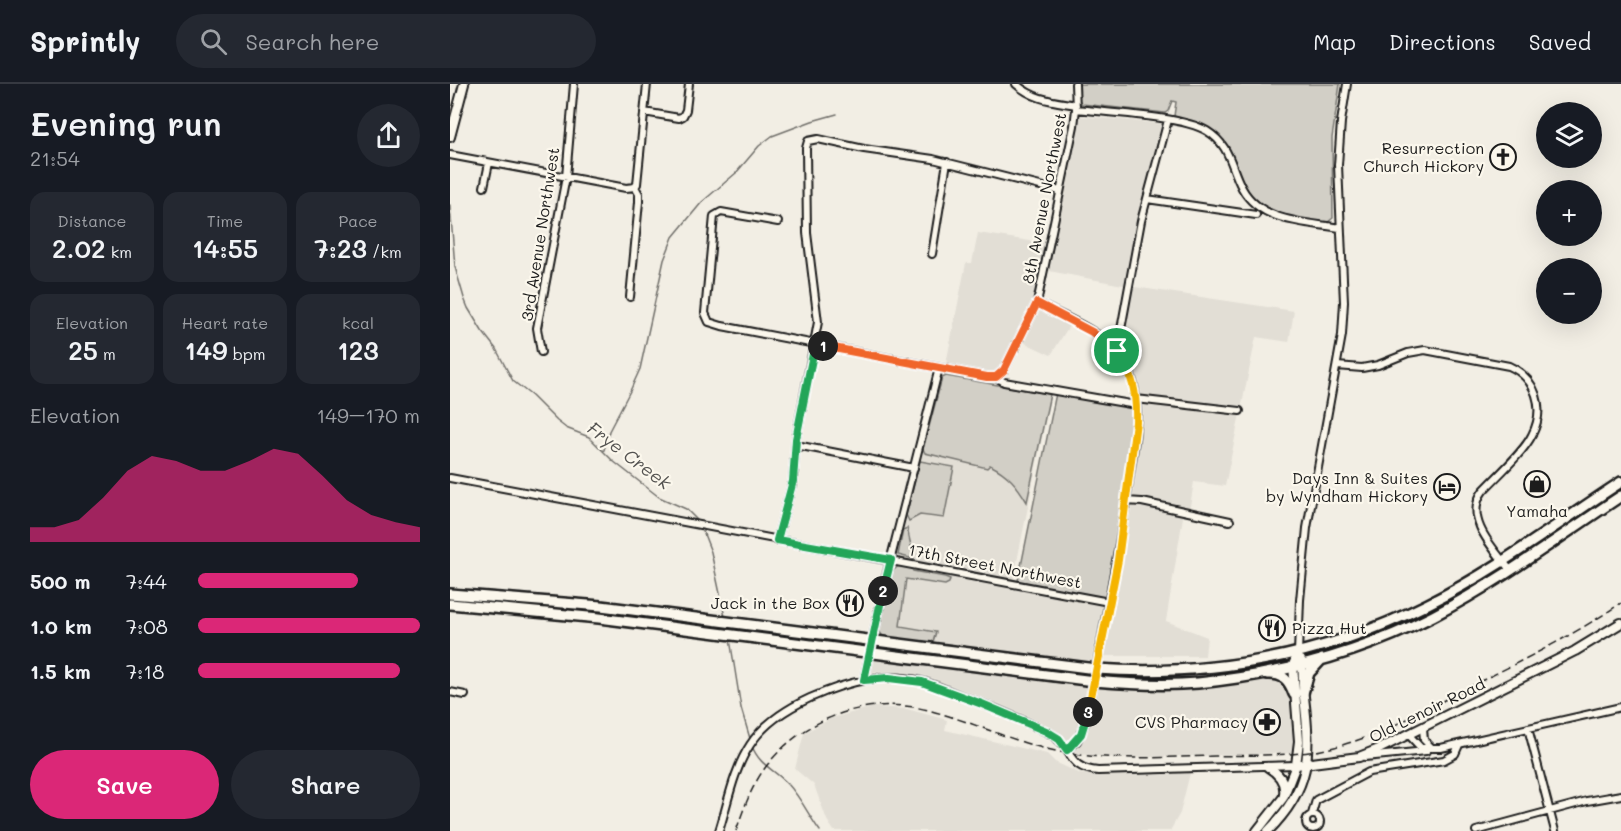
<!DOCTYPE html>
<meta charset="utf-8">
<style>
body{margin:0;font-family:Mali,sans-serif;background:#242831;color:#f1f3f6;height:100vh;display:flex;flex-direction:column;font-size:22px;white-space:nowrap}
*{box-sizing:border-box;margin:0}
p{font-size:20px;color:#9ea1a6}
.icon{flex:none;width:33px;height:33px;fill:none;stroke:currentColor;stroke-width:2;stroke-linecap:round;stroke-linejoin:round}
.map{position:relative;flex:1;overflow:hidden}
.drawer{display:flex;flex-direction:column;background:#171b24;width:450px}
.drawer>*{flex:none}
.controls{position:absolute;left:1086px;top:18px;display:grid;gap:12px}
.controls a{display:grid;place-items:center;width:66px;height:66px;border-radius:50%;background:#171b24;box-shadow:0 6px 24px #0002;font-size:30px}
.pin{position:absolute;display:grid;place-items:center;width:51px;height:51px;color:#fff;margin:-26px;border:3px solid #fff;border-radius:50%;box-shadow:0 2px 6px #0007}
.km{position:absolute;width:30px;height:30px;margin:-15px;border-radius:50%;background:#222;color:#fff;font-size:16px;line-height:30px;text-align:center}
.round{display:grid;place-items:center;flex:none;width:63px;height:63px;border-radius:32px;background:#242831}
.overview{display:flex;align-items:center;justify-content:space-between;height:102px;padding:0 30px}
h1{font-size:33px;font-weight:600;line-height:45px}
.metrics{display:grid;grid-template-columns:repeat(3,1fr);gap:9px;height:102px;padding:6px 30px}
.metrics div{display:grid;align-content:center;border-radius:15px;background:#242831;text-align:center}
.metrics b{font-size:26px;font-weight:600}
.metrics small{font-size:16px;font-weight:400}
.metrics p{font-size:16px}
.chart{height:168px;padding:12px 30px}
.chart p{display:flex;justify-content:space-between}
.chart svg{width:100%;height:108px;margin-top:6px;fill:#db2777;opacity:.7}
.primary-button{display:flex;gap:12px;margin-top:auto;padding:12px 30px}
.primary-button a{flex:1;height:69px;border-radius:36px;background:#db2777;color:#fff;font-size:24px;font-weight:600;line-height:69px;text-align:center}
.primary-button a+a{background:#242831;color:#f1f3f6}
ul{padding:0 30px;list-style:none;font-size:20px}
li{display:grid;grid-template-columns:96px 72px 1fr;align-items:center;height:45px}
li i{height:15px;border-radius:8px;background:#db2777}
header{display:flex;align-items:center;gap:36px;box-sizing:border-box;height:84px;padding:0 30px;background:#171b24;border-bottom:2px solid #363941}
header strong{font-size:28px}
nav{display:flex;gap:33px;margin-inline-start:auto;font-size:21px}
.search{width:420px;height:54px;background:#242831;display:flex;align-items:center;gap:15px;box-sizing:border-box;padding:0 21px;border-radius:33px;color:#9ea1a6;font-size:22px}
main{display:flex;flex:1;min-height:0}
.map>svg:first-child{display:block}
.built{fill:#e2ded5}
.green{fill:#d2cfc6;stroke:#777671;stroke-width:1.5}
.lines{fill:none;stroke-linecap:round;stroke-linejoin:round}
.stream{stroke:#716f6b;stroke-width:1.5}
.minor-casing{stroke:#1c1c1c;stroke-width:10}
.major-casing{stroke:#1c1c1c;stroke-width:12}
.highway-casing{stroke:#1c1c1c;stroke-width:14}
.minor{stroke:#fbf7ec;stroke-width:6}
.major{stroke:#fbf7ec;stroke-width:8}
.highway{stroke:#fbf7ec;stroke-width:9}
.rail{stroke:#1c1c1c;stroke-width:1.5;stroke-dasharray:9 4.5;stroke-linecap:butt}
.split-1-casing{stroke:#fff;stroke-width:12}
.split-2-casing{stroke:#fff;stroke-width:12}
.split-3-casing{stroke:#fff;stroke-width:12}
.split-4-casing{stroke:#fff;stroke-width:12}
.split-1{stroke:#f0652b;stroke-width:8}
.split-2{stroke:#22a559;stroke-width:8}
.split-3{stroke:#22a559;stroke-width:8}
.split-4{stroke:#f5b400;stroke-width:8}
.labels{text-anchor:middle;stroke-width:4.5;stroke-linejoin:round;paint-order:stroke}
.poi-label{font-size:16px;fill:#1c1c1c;stroke:#fbf7ec;text-anchor:end}
.street-label{font-size:16px;fill:#1c1c1c;stroke:#fbf7ec}
.water-label{font-size:18px;font-style:italic;fill:#545351;stroke:#fbf7ec}
</style>
<header>
<strong>Sprintly</strong>
<div class="search"><svg class="icon" aria-label="search" viewBox="0 0 24 24"><circle cx="10" cy="10" r="6"/><path d="M15 15l6 6"/></svg>Search here</div>
<nav><a>Map</a><a>Directions</a><a>Saved</a></nav>
</header>
<main>
<section class="drawer">
<div class="overview"><div><h1>Evening run</h1><p>21:54</p></div><a class="round"><svg class="icon" aria-label="share" viewBox="0 0 24 24"><path d="M12 15V3M7 8l5-5 5 5M5 13v7h14v-7"/></svg></a></div>
<div class="metrics">
<div><p>Distance</p><b>2.02<small> km</small></b></div>
<div><p>Time</p><b>14:55</b></div>
<div><p>Pace</p><b>7:23<small> /km</small></b></div>
</div>
<div class="metrics">
<div><p>Elevation</p><b>25<small> m</small></b></div>
<div><p>Heart rate</p><b>149<small> bpm</small></b></div>
<div><p>kcal</p><b>123</b></div>
</div>
<div class="chart"><p><span>Elevation</span>149–170 m</p>
<svg viewBox="0 0 160 44" preserveAspectRatio="none"><path d="M0 44V38L10 38L20 35L30 26L40 15L50 9L60 11L70 15L80 15L90 11L100 6L110 8L120 17L130 27L140 33L150 36L160 38V44z"/></svg>
</div>
<ul>
<li><b>500 m</b>7:44<i style="width:72%"></i></li>
<li><b>1.0 km</b>7:08<i style="width:100%"></i></li>
<li><b>1.5 km</b>7:18<i style="width:91%"></i></li>
</ul>
<div class="primary-button"><a>Save</a><a>Share</a></div>
</section>
<div class="map">
<svg width="1171" height="747" viewBox="0 0 1171 747">
<rect width="100%" height="100%" fill="#f2eee4"/>
<filter id="ink" filterUnits="userSpaceOnUse"><feTurbulence type="fractalNoise" baseFrequency=".0167" numOctaves="2"/><feDisplacementMap in="SourceGraphic" scale="12" xChannelSelector="R" yChannelSelector="G"/><feConvolveMatrix kernelMatrix="1 2 1 2 8 2 1 2 1" color-interpolation-filters="sRGB"/></filter>
<g filter="url(#ink)">
<path class="built" d="M630,32L715,40L678,202L844,227L839,258L806,253L775,402L744,398L739,428L734,427L716,537L757,553L755,572H654L664,520L659,518L684,357L685,307L667,267L678,202L594,186L587,219L622,237L601,271L569,256L554,286L546,293L495,285L516,179H522L528,149L599,160L611,118Z
M496,289L601,309L562,502L650,519L654,523L643,579L637,582L434,554L429,547L461,407L490,293Z
M419,569L695,600L823,590L841,601L849,669L667,674L619,669L596,647L463,596H414Z
M423,623L457,625L497,636L495,646L597,670L605,678L631,690L740,689L730,729L720,747H384L377,736L364,701L345,685L354,649L382,634Z"/>
<path class="green" d="M628,0H890L882,54L883,134L878,138L874,139C841,133 805,130 791,95C785,78 781,62 766,50C753,39 739,38 724,32L726,18L722,17L718,27L715,29L632,20L629,16Z
M496,292L600,310L577,418C567,401 558,390 540,381L537,384L475,369L473,365L492,294Z
M606,309L684,323L676,406L657,515L568,497Z
M470,377L504,383L494,434L470,431L459,437L456,431Z
M457,444L464,475L448,471L453,446Z
M451,482L460,483L463,487L495,493L500,495L499,499L495,501L456,495L450,542L486,548L482,561L434,554L429,547L443,487L447,483Z"/>
<g class="lines">
<path class="stream" d="M0,121L5,183L14,214L18,224L32,247L46,265L63,297L82,312L107,337L116,344L139,353L163,377L209,413L236,425L249,438
M154,366L159,347L180,307L190,285L214,176L223,153L252,118L286,89L309,62L322,52L362,37L387,30
M252,445L261,468L275,533
M280,555L291,624L301,658
M302,662C309,681 325,686 338,700C351,714 359,732 370,747"/>
<defs>
<path id="minor" d="M566,0C584,16 603,17 626,21
M626,25C659,29 732,32 757,47C781,62 780,82 792,104C811,139 856,138 890,144
M194,28L229,34L233,32L236,26L239,0
M0,71L176,104L185,103
M34,103L39,79
M697,115L806,131
M328,138L271,128L264,132L255,229L259,238L272,242L537,293H546L554,298L686,321
M482,170L497,78
M180,213L189,118V110L185,103L187,100L197,0
M587,219C616,234 655,247 673,276C684,291 686,310 687,328C687,353 681,379 678,405C667,481 650,556 638,633L627,657L617,665
M667,267L691,137L718,36
M91,268L87,244L116,93L124,0
M887,282L912,284L928,281L958,269L975,266L1059,282C1086,294 1096,324 1082,351C1074,368 1047,392 1033,407C1013,434 1043,464 1060,486
M546,293L554,286L587,219L624,42L626,25L625,0
M686,315L790,327
M346,361L464,384
M0,394C220,436 440,476 659,518
M676,417L692,418L780,437
M327,456L343,397L346,355L368,238L357,149L356,64L358,57L368,55L414,65L483,75L610,107
M848,569L850,516L857,444L892,251L894,218L888,81L891,38L897,0
M414,596L435,497L489,284
M0,608L15,611
M973,644L974,656L982,664
M1078,644L1105,747
M959,651L971,664H991L1171,623
M915,673L976,667
M862,730L866,716L919,688L994,676L1005,670L1009,661
M856 738a7 7 0 1 1 14 0a7 7 0 1 1-14 0Z
M269,747C278,719 283,687 300,661C314,639 336,625 360,614C396,598 435,587 475,598C491,603 506,610 522,616C547,625 573,636 597,648C625,662 614,684 648,687L846,681
M1026,747L1137,717L1171,711"/>
<path id="major" d="M0,53L14,0
M846,681L909,673L929,665L1125,567L1171,539
M818,683C828,689 836,697 834,710
M807,747L833,714L846,681L849,657L843,581L848,569
M818,747C861,704 861,671 854,613C852,601 854,587 851,576"/>
<path id="highway" d="M0,510L151,522L646,585C763,593 873,573 978,520C1045,487 1108,439 1171,398
M0,520L149,534L644,597C678,600 714,602 748,599C829,591 911,569 983,532C1049,498 1109,453 1171,412
M817,590C833,589 839,596 844,610
M853,609L859,589L872,575"/>
</defs>
<use href="#minor" class="minor-casing"/>
<use href="#major" class="major-casing"/>
<use href="#highway" class="highway-casing"/>
<use href="#minor" class="minor"/>
<use href="#major" class="major"/>
<use href="#highway" class="highway"/>
<path class="rail" d="M286,747C294,724 302,700 318,680C355,633 420,611 478,626C525,638 568,661 616,669C665,677 715,673 765,672C796,671 828,672 859,668C917,660 967,630 1019,603C1071,577 1123,552 1171,519"/>
</g>
</g>
<g class="lines" filter="url(#ink)">
<defs>
<path id="split-1" d="M373,262L537,293H546L554,286L587,219L642,248L667,267"/>
<path id="split-2" d="M373,262L365,260L346,355L343,397L327,456L441,476L433,507"/>
<path id="split-3" d="M433,507L414,596L439,594L472,598L532,620L596,647L609,655L617,666L631,650L638,628"/>
<path id="split-4" d="M638,628L668,476L686,338C687,311 683,289 667,267"/>
</defs>
<use href="#split-1" class="split-1-casing"/>
<use href="#split-2" class="split-2-casing"/>
<use href="#split-3" class="split-3-casing"/>
<use href="#split-4" class="split-4-casing"/>
<use href="#split-1" class="split-1"/>
<use href="#split-2" class="split-2"/>
<use href="#split-3" class="split-3"/>
<use href="#split-4" class="split-4"/>
</g>
<defs>
<symbol id="church-ring" viewBox="-11 -11 22 22"><circle r="9.5" fill="#fbf7ec" stroke="#1c1c1c" stroke-width="1.5"/><path d="M-1.2-6h2.4v3.5h3.3v2.4h-3.3V6h-2.4V-.1h-3.3v-2.4h3.3Z" fill="#1c1c1c"/></symbol>
<symbol id="shop-ring" viewBox="-11 -11 22 22"><circle r="9.5" fill="#fbf7ec" stroke="#1c1c1c" stroke-width="1.5"/><path d="M-5-2.5h2.3a2.7 3.5 0 0 1 5.4 0H5L5.5 6h-11ZM-1.5-2.5h3a1.5 2.3 0 0 0-3 0Z" fill="#1c1c1c"/></symbol>
<symbol id="hotel-ring" viewBox="-11 -11 22 22"><circle r="9.5" fill="#fbf7ec" stroke="#1c1c1c" stroke-width="1.5"/><path d="M-6-4.5h1.5V1H6V5H4.5V3h-9V5H-6ZM-4 0a1.8 1.8 0 1 1 3.6 0ZM.5 0V-2.5h3Q6-2.5 6 0Z" fill="#1c1c1c"/></symbol>
<symbol id="restaurant-ring" viewBox="-11 -11 22 22"><circle r="9.5" fill="#fbf7ec" stroke="#1c1c1c" stroke-width="1.5"/><path d="M-5-6h1v4h1v-4h1v4h1v-4h1v5L-1.5 .5V6h-2V.5L-5-1ZM5-6V6H3V1.5H1.5Q1.5-4 5-6Z" fill="#1c1c1c"/></symbol>
<symbol id="pharmacy-ring" viewBox="-11 -11 22 22"><circle r="9.5" fill="#fbf7ec" stroke="#1c1c1c" stroke-width="1.5"/><path d="M-2-6h4v4h4v4h-4v4h-4v-4h-4v-4h4Z" fill="#1c1c1c"/></symbol>
</defs>
<g fill-rule="evenodd">
<use href="#church-ring" x="1038" y="58" width="30" height="30"/>
<use href="#shop-ring" x="1072" y="385" width="30" height="30"/>
<use href="#hotel-ring" x="982" y="388" width="30" height="30"/>
<use href="#restaurant-ring" x="385" y="504" width="30" height="30"/>
<use href="#restaurant-ring" x="807" y="529" width="30" height="30"/>
<use href="#pharmacy-ring" x="802" y="623" width="30" height="30"/>
</g>
<g class="labels">
<g class="poi-label">
<text x="1034" y="70">Resurrection<tspan x="1034" dy="18">Church Hickory</tspan></text>
<text x="978" y="400">Days Inn &amp; Suites<tspan x="978" dy="18">by Wyndham Hickory</tspan></text>
<text x="1087" y="433" text-anchor="middle">Yamaha</text>
<text x="380" y="525">Jack in the Box</text>
<text x="842" y="550" text-anchor="start">Pizza Hut</text>
<text x="798" y="644">CVS Pharmacy</text>
</g>
<g class="street-label">
<text transform="translate(594 114) rotate(-79)" y="6">8th Avenue Northwest</text>
<text transform="translate(90 150) rotate(-81)" y="6">3rd Avenue Northwest</text>
<text transform="translate(545 482) rotate(11)" y="6">17th Street Northwest</text>
<text transform="translate(977 626) rotate(-26)" y="6">Old Lenoir Road</text>
</g>
<g class="water-label">
<text transform="translate(179 372) rotate(37)" y="6">Frye Creek</text>
</g>
</g>
</svg>
<div class="controls">
<a><svg class="icon" aria-label="layers" viewBox="0 0 24 24"><path d="M12 4l9 5-9 5-9-5zM3 14l9 5 9-5"/></svg></a>
<a>+</a>
<a>−</a>
</div>
<div class="pin" style="left:667px;top:267px;background:#1e9e55"><svg class="icon" aria-label="arrive" viewBox="0 0 24 24"><path d="M6 21V4h12l-3 4 3 4H6"/></svg></div>
<b class="km" style="left:373px;top:262px">1</b>
<b class="km" style="left:433px;top:507px">2</b>
<b class="km" style="left:638px;top:628px">3</b>
</div>
</main>
